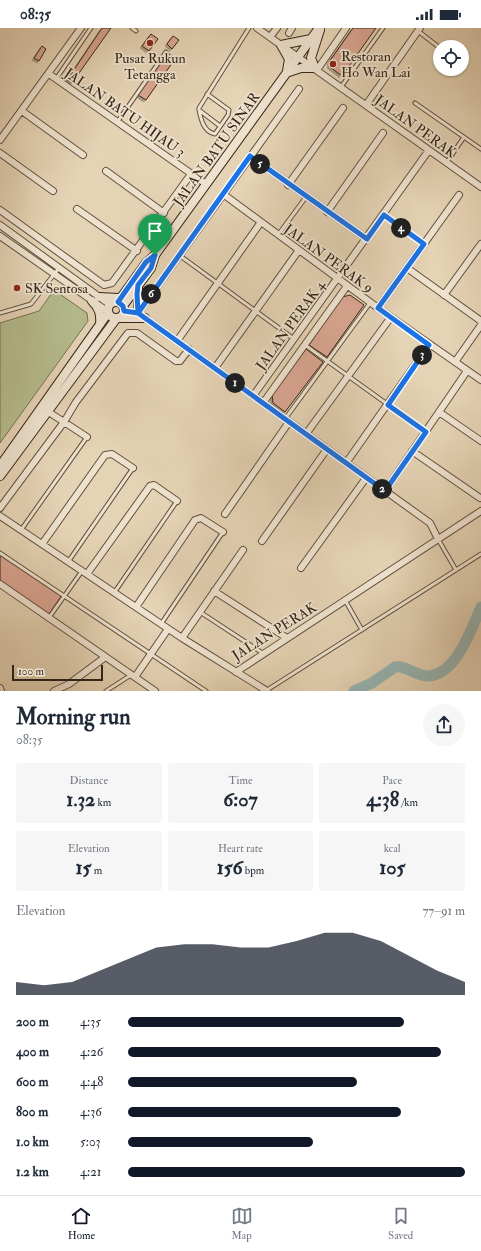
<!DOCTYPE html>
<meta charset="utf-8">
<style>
body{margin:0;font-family:"IM FELL Double Pica",serif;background:#f6f6f7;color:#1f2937;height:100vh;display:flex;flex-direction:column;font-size:15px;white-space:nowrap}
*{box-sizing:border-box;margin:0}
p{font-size:13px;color:#747a83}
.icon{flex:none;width:22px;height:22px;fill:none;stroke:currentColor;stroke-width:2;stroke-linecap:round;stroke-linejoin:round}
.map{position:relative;height:663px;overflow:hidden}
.details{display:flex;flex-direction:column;background:#fff;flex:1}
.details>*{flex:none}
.controls{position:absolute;left:433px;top:12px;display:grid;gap:8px}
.controls a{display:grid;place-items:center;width:36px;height:36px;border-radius:50%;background:#fff;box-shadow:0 1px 3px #0004;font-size:20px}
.scale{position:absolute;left:12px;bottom:10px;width:91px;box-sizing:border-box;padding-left:4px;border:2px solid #352617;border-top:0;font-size:11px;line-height:14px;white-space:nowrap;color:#352617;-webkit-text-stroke:3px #eee2cf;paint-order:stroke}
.pin{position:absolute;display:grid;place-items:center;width:34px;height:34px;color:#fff;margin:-41px -17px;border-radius:50% 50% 50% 0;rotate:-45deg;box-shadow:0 0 4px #0007}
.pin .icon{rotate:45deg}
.km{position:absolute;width:20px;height:20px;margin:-10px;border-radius:50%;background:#222;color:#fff;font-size:11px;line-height:20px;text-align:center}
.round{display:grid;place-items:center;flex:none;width:42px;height:42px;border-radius:21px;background:#f6f6f7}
.summary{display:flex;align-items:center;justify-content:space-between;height:68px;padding:0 16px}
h1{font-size:22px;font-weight:700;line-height:30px}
.metrics{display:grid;grid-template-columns:repeat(3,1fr);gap:6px;height:68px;padding:4px 16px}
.metrics div{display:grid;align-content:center;border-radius:4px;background:#f6f6f7;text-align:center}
.metrics b{font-size:20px;font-weight:700}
.metrics small{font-size:11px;font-weight:400}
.metrics p{font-size:11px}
.chart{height:112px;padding:8px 16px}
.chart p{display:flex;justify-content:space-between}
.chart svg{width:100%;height:72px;margin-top:4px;fill:#111827;opacity:.7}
ul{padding:0 16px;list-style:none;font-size:13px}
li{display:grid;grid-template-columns:64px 48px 1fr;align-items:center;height:30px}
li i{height:10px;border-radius:5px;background:#111827}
.status{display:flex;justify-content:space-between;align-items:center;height:28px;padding:0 20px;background:#fff;direction:ltr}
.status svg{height:11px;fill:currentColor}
.menu{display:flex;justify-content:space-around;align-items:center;height:56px;border-top:1px solid #e0e1e3;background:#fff;font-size:11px;color:#747a83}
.menu a{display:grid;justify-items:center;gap:2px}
.menu .active{color:#111827}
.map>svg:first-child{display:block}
.green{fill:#b5bc8d;stroke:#757152}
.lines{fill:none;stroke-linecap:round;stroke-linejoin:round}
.river{stroke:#98b6b5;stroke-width:11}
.building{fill:#d8a490;stroke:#352617;filter:url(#shadow)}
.lane-casing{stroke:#61513e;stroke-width:5}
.street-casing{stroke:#61513e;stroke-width:8}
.secondary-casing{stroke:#352617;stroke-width:10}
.lane{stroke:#eee2cf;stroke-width:3}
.street{stroke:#eee2cf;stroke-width:6}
.secondary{stroke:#eee2cf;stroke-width:8}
.route-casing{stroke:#fff;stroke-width:8}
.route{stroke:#1a73e8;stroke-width:5}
.poi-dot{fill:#8f2418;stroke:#eee2cf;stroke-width:1.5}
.labels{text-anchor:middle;stroke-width:3.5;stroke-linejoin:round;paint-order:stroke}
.poi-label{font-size:14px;fill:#352617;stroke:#eee2cf;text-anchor:start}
.street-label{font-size:14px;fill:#352617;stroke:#eee2cf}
</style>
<div class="status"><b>08:35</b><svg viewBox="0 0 49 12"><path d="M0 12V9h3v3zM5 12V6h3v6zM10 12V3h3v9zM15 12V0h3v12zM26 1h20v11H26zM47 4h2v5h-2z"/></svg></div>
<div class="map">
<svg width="481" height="663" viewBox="0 0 481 663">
<defs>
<filter id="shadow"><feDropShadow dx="-2" dy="2" stdDeviation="0" flood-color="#0004"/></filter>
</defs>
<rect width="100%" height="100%" fill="#e5d3b5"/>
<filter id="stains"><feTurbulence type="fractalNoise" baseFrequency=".005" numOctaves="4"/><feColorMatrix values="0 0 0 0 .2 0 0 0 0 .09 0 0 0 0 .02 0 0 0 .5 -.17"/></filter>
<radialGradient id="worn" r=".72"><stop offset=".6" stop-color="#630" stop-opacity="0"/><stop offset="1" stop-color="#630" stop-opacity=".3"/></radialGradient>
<path class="green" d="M54,262L87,285L88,293L0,415V295L39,283Z"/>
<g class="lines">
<path class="river" d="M354,663L372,655L395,639C406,637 416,648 428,648C457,646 471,601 481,579"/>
</g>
<path class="building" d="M102,0H111L72,55L67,52Z
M353,0H376L342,48L330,39L329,34Z
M151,6L158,11L149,23L142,18Z
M173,8L179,12L172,21L167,16Z
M42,18L46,21L39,33L34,30Z
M168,25L175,31L146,72L138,67Z
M350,267L364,277L327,329L309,317L342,269Z
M306,321L323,334L285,384L273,375L272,367Z
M0,525L62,567L49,586L0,553Z"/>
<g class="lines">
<defs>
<path id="lane" d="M132,0L136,3
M418,3L440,20
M56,51L91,0
M341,59L383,0
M415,75L481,121
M199,82C201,92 204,104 215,106L228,87L229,82L207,66
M118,93L166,24
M220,98L199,82V80L249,0
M447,134L464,109
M384,187L424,216
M278,207L306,169
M179,227L294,311
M0,285L31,276L59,240
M305,317L426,404
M285,391L370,275
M21,502L87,409
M438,511L456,542
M0,525L206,663
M68,534L133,440
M114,565L177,473
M345,572L362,602
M200,584L264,626
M48,591L82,543
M161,596L223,504
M267,662L481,526
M106,663L131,647"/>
<path id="street" d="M257,0L481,159
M289,5L292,0
M270,9L277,0
M317,42L346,0
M49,46L206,156
M366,77L420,0
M22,83L83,127
M0,112L81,0
M0,125L53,163
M250,128L367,211
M106,143L164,185
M288,157L343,80
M223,166L378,280L481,352
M77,181L137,223
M0,182L104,257L112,255L191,146
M327,184L383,105
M0,197L109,276
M0,208L107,283
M407,240L481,293
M444,267L481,216
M378,280L459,167
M124,283L138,285L430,495L438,511
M138,285L299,61
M177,313L261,194
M455,334L481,297
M215,340L299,222
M253,368L429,122
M263,375L347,258
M47,383L64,394L76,374L128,305H137L176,333H180L189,321
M439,384L481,413
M306,406L391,289
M412,423L480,470
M346,435L429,317
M385,463L467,343
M0,480L64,394L87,409
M225,486L289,394
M0,488L182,610L267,663
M262,513L327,421
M42,516L105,427L112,426L133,440
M301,540L366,450
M87,546L150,458L154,457L177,473
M0,556L155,663
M214,563L287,610
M136,579L195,492L201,490L223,504
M182,610L243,522
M236,644L481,483
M135,649L168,601
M0,660L1,663
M54,663L69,656L104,630"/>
<path id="secondary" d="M287,43L289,31L281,17L311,11
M289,44L301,40H315L311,30L320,2
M99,269L118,270
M92,273C99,280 101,286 100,296
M108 282a8 8 0 1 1 16 0a8 8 0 1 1-16 0Z
M118,274L146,235L155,227L319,0
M123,278L151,240L155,227
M138,285V258
M118,290H145
M0,438L108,285
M0,448L116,291"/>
</defs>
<use href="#lane" class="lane-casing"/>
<use href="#street" class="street-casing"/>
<use href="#secondary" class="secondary-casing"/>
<use href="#lane" class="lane"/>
<use href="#street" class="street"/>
<use href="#secondary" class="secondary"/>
</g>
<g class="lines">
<defs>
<path id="route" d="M155,227L151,240L138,257L137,266L138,285L385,463L426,404L388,377L429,317L378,280L424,216L384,187L367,211L250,128L138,285L124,283L123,278L118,274L146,234L155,227"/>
</defs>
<use href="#route" class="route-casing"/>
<use href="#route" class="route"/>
</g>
<g class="poi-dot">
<circle cx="150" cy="15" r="4"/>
<circle cx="333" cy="36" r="4"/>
<circle cx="17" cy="260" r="4"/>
</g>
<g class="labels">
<g class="poi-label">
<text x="341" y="33">Restoran<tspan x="341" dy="16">Ho Wan Lai</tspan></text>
<text x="150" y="35" text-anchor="middle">Pusat Rukun<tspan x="150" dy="16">Tetangga</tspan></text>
<text x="25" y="265">SK Sentosa</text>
</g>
<g class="street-label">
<text transform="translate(125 84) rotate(35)" y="5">JALAN BATU HIJAU 3</text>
<text transform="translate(416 98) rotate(36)" y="5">JALAN PERAK</text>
<text transform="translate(216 121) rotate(-54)" y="5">JALAN BATU SINAR</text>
<text transform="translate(329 230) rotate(36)" y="5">JALAN PERAK 9</text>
<text transform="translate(290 297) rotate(-54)" y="5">JALAN PERAK 4</text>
<text transform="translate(274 603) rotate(-32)" y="5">JALAN PERAK</text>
</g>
</g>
<rect width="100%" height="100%" filter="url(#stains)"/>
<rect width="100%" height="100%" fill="url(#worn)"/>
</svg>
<div class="controls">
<a><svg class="icon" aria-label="locate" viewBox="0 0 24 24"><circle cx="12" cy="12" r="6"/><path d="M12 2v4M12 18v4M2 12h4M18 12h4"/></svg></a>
</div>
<div class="scale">100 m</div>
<div class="pin" style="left:155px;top:227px;background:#1e9e55"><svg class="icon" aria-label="arrive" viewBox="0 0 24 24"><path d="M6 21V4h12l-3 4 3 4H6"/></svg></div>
<b class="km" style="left:235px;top:355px">1</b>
<b class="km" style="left:382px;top:461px">2</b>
<b class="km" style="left:422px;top:327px">3</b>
<b class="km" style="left:401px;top:200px">4</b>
<b class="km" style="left:260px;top:136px">5</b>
<b class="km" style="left:151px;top:266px">6</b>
</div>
<section class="details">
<div class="summary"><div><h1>Morning run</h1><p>08:35</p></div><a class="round"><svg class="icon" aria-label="share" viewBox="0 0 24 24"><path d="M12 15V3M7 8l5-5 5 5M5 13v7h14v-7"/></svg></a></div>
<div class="metrics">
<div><p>Distance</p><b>1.32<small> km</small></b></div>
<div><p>Time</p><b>6:07</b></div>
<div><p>Pace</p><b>4:38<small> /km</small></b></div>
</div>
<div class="metrics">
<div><p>Elevation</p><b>15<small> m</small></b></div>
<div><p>Heart rate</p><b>156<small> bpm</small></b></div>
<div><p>kcal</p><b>105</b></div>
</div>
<div class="chart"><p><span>Elevation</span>77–91 m</p>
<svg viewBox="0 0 160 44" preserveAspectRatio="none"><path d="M0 44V36L10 38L20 36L30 29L40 22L50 15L60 13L70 13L80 15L90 15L100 11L110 6L120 6L130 11L140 20L150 29L160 36V44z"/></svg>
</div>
<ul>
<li><b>200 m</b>4:35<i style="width:82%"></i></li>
<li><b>400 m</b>4:26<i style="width:93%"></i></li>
<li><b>600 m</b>4:48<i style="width:68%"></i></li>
<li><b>800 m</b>4:36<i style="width:81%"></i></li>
<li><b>1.0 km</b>5:03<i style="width:55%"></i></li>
<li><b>1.2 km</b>4:21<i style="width:100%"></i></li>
</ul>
</section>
<nav class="menu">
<a class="active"><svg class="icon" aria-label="home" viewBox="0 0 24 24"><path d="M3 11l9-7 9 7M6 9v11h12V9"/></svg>Home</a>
<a><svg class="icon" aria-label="map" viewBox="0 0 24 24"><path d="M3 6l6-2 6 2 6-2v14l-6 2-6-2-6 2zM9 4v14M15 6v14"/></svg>Map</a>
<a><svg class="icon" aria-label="saved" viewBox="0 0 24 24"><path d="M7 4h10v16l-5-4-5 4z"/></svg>Saved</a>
</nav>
